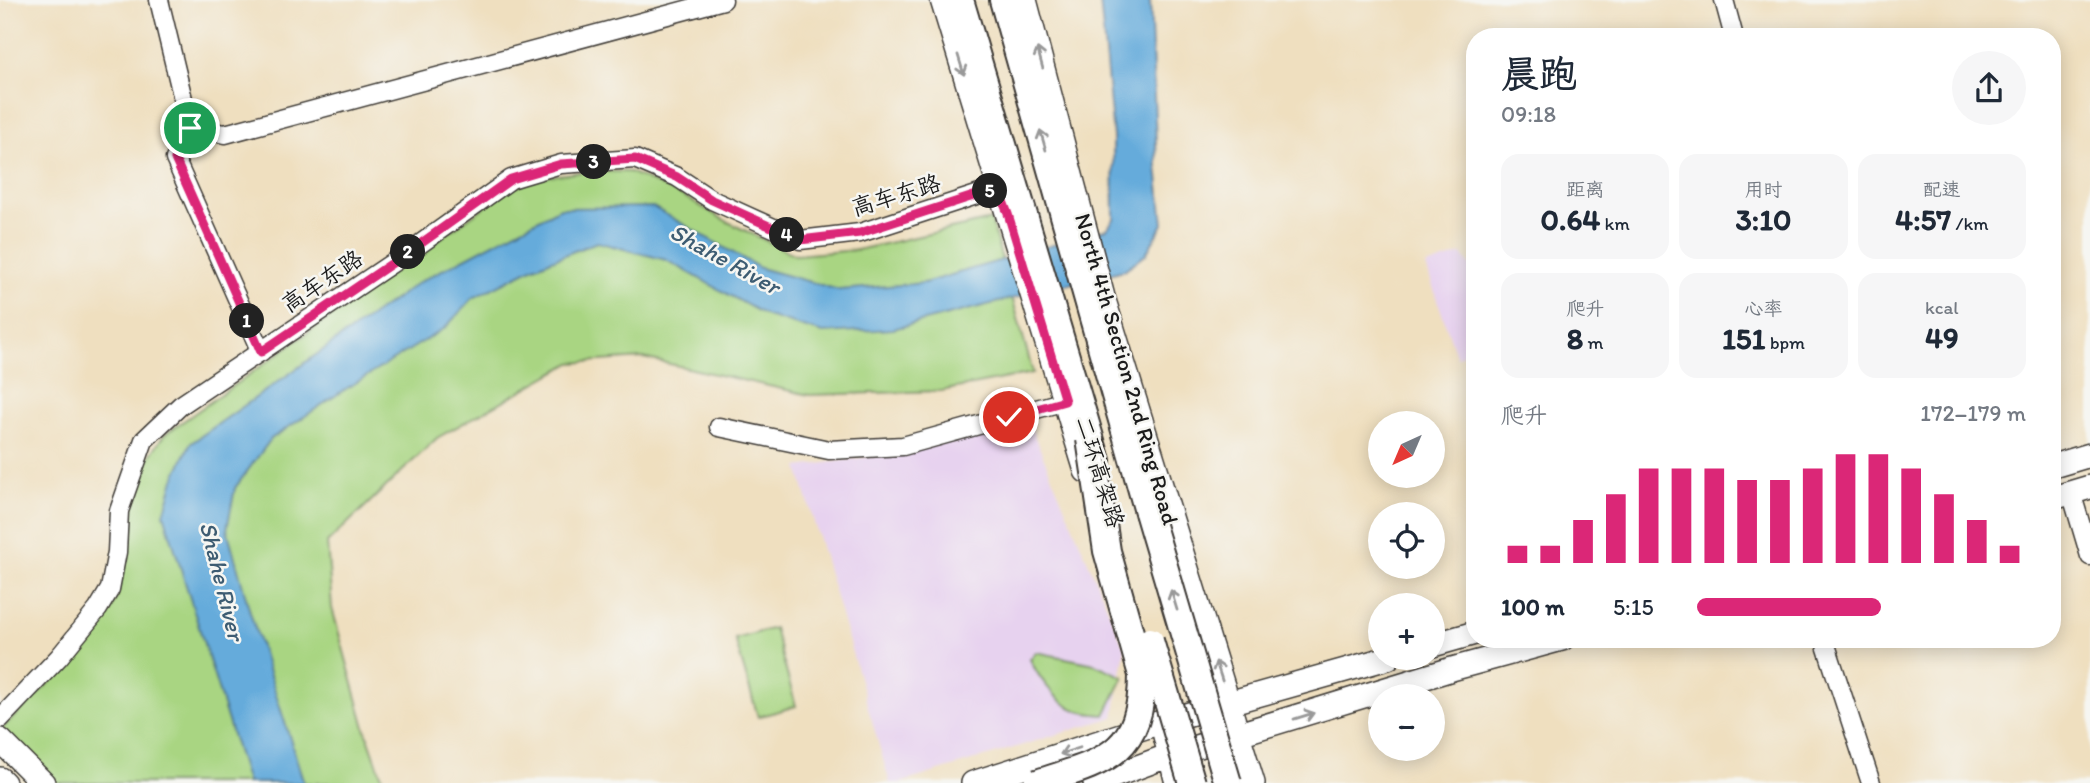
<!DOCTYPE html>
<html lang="zh">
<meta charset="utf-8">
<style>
body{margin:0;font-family:Itim,"LXGW WenKai TC",sans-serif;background:#f6f6f7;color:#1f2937;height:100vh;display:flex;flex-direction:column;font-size:26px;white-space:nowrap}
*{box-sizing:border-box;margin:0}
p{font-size:23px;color:#747a83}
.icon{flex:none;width:38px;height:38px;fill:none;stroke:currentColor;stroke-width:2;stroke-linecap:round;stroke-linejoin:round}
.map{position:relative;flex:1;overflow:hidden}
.side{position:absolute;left:1466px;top:28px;width:595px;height:620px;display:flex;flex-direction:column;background:#fff;border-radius:28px;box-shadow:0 4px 18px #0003}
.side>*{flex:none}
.needle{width:46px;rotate:224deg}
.controls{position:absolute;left:1368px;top:411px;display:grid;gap:14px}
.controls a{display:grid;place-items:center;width:77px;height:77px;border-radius:50%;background:#fff;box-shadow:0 4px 18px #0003;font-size:35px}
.pin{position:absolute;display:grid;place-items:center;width:60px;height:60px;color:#fff;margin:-30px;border:4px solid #fff;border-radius:50%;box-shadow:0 2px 7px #0007}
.km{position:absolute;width:35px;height:35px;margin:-18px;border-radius:50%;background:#222;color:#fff;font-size:19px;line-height:35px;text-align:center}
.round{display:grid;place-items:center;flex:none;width:74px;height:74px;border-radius:37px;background:#f6f6f7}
.head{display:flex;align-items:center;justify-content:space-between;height:119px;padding:0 35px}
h1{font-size:38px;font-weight:800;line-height:52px}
.figures{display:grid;grid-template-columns:repeat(3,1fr);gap:10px;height:119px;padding:7px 35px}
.figures div{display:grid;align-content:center;border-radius:18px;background:#f6f6f7;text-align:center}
.figures b{font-size:30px;font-weight:800}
.figures small{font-size:19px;font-weight:400}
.figures p{font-size:19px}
.chart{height:196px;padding:14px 35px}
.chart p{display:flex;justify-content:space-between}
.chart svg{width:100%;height:126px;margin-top:7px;stroke:#db2777;stroke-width:6}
ul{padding:0 35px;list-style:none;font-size:23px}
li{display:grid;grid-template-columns:112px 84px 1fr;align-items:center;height:52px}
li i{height:18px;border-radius:9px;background:#db2777}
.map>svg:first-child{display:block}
.built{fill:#e7d2ef}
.green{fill:#a9d582;stroke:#62784f;stroke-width:2}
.water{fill:#65abdb;stroke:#40647c;stroke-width:2}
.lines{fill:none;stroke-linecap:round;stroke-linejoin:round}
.minor-casing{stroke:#3c3934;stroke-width:21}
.major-casing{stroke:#3c3934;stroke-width:26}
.highway-casing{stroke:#3c3934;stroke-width:30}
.minor{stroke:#fff;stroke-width:18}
.major{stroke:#fff;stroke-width:23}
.highway{stroke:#fff;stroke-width:26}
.highway-bridge-casing{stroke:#3c3934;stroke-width:30;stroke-linecap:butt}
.highway-bridge{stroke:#fff;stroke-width:26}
.oneway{stroke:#999}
.route-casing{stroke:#fff;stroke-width:14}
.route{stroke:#db2777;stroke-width:9}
.labels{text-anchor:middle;stroke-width:5;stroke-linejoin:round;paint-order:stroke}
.street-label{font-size:23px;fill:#1c1c1c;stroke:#f6f6f2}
.water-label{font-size:24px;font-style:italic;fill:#3d5c72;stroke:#f6f6f2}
</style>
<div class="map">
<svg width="2090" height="783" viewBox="0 0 2090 783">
<rect width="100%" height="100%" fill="#f6f6f2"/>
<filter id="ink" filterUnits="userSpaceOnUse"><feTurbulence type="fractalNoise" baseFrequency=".0143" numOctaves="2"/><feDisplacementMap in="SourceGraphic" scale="14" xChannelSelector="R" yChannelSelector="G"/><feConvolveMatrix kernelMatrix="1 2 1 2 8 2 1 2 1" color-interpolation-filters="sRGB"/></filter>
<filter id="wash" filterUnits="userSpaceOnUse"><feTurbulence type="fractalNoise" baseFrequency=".00686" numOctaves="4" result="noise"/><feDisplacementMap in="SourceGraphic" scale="28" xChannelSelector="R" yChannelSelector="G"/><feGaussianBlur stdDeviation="1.57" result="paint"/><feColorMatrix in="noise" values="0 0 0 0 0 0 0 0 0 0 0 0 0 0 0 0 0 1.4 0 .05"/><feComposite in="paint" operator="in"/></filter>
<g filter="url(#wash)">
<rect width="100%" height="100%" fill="#efdfbf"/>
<path class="built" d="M1462,254L1475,273V345L1457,358L1426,266Z
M1029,423L1125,649L1114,717L900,783H890L798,467L900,452Z"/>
<path class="green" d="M591,171L630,172L683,196L728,222L795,255L857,250L991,220L1033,373L941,391L809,395L643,358L571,363L437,438L327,543L332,608L366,731L384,783H56L1,729L92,642L116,599L124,566L127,519L140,470L164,435L508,190L540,177Z
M774,628L796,706L758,717L735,639Z
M1036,652L1095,664L1124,677L1105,715C1095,714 1085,714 1076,710C1057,703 1038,677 1030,659Z"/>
<path class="water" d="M1100,0H1150L1157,166L1163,224L1146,254L1124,270L893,329L823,333L767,316L666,260L597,242L534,267L473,298L445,328L341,392L271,439L235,488L227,529L250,612L304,783H247L164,514L174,479L190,444L419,282L560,208L653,207L760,268L839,290L924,283L1107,229L1114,219L1113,137Z"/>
</g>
<g filter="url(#ink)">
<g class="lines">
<defs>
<path id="minor" d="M159,0L190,128L175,159L261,352
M1724,0L1734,37
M190,128L225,134L723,0
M719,427L829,450L903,446L1065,401
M2071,492L2090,556
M1824,639L1871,783
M0,719L59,657L98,609L110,589L117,552L119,511L144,440L181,405L416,247L511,179L561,164L635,159L677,177L712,200L800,240L860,233L998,188"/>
<path id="major" d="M942,0L1086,471
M1025,0L1103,297L1253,783
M2053,466L2090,455
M2053,498L2090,487
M1433,645L1475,633
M1164,732L1177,783
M0,740L43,783
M0,779L4,783
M973,783L1161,722L1388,658
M1095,783L1170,755L1452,669L1562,639"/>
<path id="highway" d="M960,0L1097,461
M1003,0L1148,512"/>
</defs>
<use href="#minor" class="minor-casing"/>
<use href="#major" class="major-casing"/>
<use href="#highway" class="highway-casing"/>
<use href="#minor" class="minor"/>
<use href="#major" class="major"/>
<use href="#highway" class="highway"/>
<defs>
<path id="highway-bridge" d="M1148,512L1228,783
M1150,641L1192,783
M1037,783C1102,762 1142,756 1142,675L1107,551L1090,439"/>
</defs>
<use href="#highway-bridge" class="highway-bridge-casing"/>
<use href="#highway-bridge" class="highway-bridge"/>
</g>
<defs><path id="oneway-shaft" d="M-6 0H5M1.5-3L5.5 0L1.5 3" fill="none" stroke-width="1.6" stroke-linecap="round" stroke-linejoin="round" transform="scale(1.75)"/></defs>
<g class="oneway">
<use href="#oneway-shaft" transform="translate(1040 58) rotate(-105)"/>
<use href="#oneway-shaft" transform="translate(961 65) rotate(73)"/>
<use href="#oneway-shaft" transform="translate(1043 140) rotate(-106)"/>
<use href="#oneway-shaft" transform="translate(1174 600) rotate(-107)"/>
<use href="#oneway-shaft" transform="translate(1219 671) rotate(-108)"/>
<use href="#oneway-shaft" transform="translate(1304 716) rotate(-17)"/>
<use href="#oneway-shaft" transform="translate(1070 751) rotate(162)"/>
</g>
</g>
<g class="lines" filter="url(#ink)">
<defs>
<path id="route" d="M190,128L175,159L261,352L416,247L511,179L561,164L635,159L677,177L712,200L800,240L860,233L998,188L1008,214L1065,401L1009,417"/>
</defs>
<use href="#route" class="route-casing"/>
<use href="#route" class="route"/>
</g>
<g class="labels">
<g class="street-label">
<text transform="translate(896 195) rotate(-17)" y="8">高车东路</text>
<text transform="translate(322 281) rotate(-34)" y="8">高车东路</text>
<text transform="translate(1127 369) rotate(74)" y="8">North 4th Section 2nd Ring Road</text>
<text transform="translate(1100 472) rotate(73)" y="8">二环高架路</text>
</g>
<g class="water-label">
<text transform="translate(725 259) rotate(29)" y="8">Shahe River</text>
<text transform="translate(222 581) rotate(76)" y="8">Shahe River</text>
</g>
</g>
</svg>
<div class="controls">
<a><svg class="needle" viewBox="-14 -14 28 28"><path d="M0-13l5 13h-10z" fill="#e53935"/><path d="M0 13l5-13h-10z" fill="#747a83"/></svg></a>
<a><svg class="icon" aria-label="locate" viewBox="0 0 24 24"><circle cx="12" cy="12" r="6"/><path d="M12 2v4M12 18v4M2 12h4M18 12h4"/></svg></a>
<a>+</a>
<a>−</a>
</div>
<div class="pin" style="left:190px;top:128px;background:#1e9e55"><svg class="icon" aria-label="arrive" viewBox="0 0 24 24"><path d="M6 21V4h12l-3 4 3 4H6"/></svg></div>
<div class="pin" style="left:1009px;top:417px;background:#d93025"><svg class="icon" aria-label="check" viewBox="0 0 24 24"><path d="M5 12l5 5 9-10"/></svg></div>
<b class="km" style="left:247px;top:321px">1</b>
<b class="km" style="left:408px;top:252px">2</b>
<b class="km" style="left:594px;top:162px">3</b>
<b class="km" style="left:787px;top:235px">4</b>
<b class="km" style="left:990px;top:191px">5</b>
<section class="side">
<div class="head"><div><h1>晨跑</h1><p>09:18</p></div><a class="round"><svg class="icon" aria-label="share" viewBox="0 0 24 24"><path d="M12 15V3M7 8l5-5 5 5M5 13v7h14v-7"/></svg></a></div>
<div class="figures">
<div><p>距离</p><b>0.64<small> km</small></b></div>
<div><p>用时</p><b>3:10</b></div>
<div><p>配速</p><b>4:57<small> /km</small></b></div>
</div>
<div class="figures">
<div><p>爬升</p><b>8<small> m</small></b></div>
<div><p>心率</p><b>151<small> bpm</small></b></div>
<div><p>kcal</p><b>49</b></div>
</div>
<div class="chart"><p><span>爬升</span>172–179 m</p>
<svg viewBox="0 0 160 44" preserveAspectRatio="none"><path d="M5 44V38M15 44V38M25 44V29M35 44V20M45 44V11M55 44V11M65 44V11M75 44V15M85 44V15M95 44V11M105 44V6M115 44V6M125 44V11M135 44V20M145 44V29M155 44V38"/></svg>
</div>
<ul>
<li><b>100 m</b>5:15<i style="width:56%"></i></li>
</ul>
</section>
</div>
